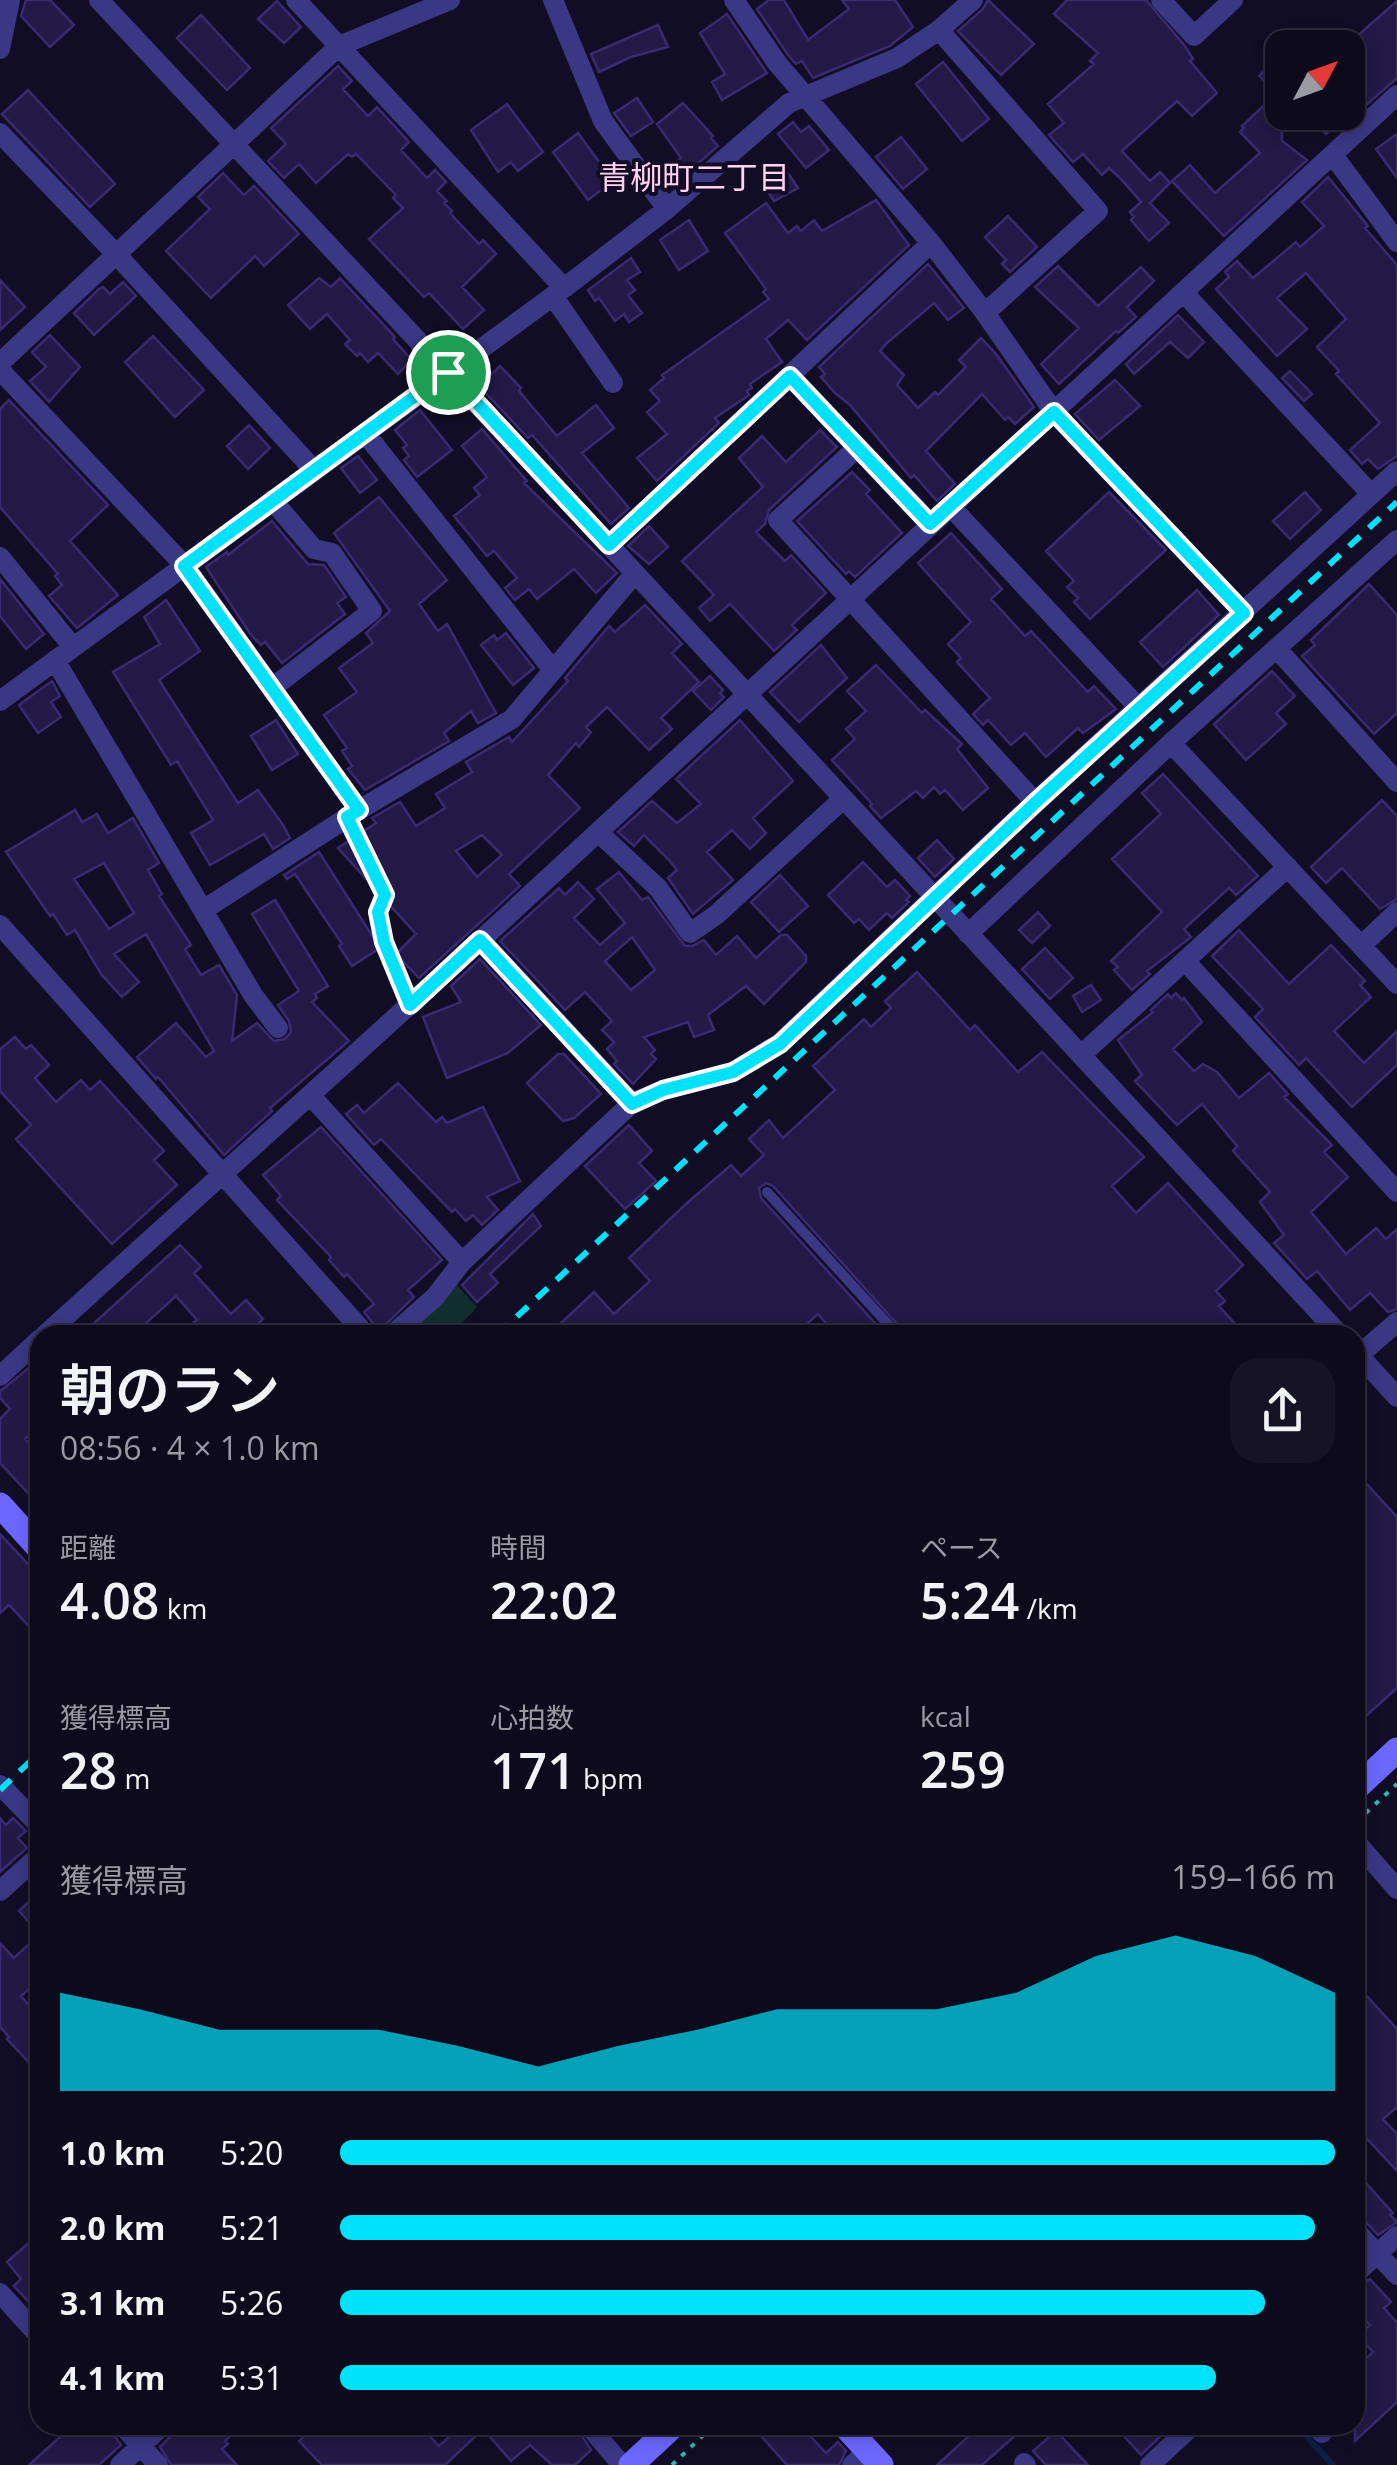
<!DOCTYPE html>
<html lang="ja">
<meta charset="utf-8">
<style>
body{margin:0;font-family:"Open Sans","Noto Sans JP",sans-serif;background:#161324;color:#f1f3f6;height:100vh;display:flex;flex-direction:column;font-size:38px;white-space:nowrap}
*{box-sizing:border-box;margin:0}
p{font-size:32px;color:#9a9aa3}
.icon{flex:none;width:55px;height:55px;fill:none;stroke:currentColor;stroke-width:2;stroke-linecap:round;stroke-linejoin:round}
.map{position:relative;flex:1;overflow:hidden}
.panel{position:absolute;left:30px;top:1325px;width:1335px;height:1110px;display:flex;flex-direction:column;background:#0d0a1b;border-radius:30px;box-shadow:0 5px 15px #0003,0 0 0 2px #2d2b3a}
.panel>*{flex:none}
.needle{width:65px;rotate:49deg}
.controls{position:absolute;left:1265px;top:30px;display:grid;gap:20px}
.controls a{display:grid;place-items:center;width:100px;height:100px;border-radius:20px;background:#0d0a1b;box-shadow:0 5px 15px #0003,0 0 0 2px #2d2b3a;font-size:50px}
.pin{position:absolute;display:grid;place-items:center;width:85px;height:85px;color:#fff;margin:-42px;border:5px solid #fff;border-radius:50%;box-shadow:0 2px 10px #0007}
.round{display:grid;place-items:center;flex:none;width:105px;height:105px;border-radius:30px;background:#161324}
.overview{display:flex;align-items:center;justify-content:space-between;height:170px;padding:0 30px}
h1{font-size:55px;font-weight:600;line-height:75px}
.metrics{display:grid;grid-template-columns:repeat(3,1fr);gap:15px;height:170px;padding:10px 30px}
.metrics div{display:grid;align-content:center}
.metrics b{font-size:50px;font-weight:600}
.metrics small{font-size:28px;font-weight:400}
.metrics p{font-size:28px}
.chart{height:280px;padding:20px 30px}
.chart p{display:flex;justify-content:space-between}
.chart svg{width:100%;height:180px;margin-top:10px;fill:#00e1fb;opacity:.7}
ul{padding:0 30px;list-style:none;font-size:32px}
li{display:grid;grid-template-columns:160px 120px 1fr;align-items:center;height:75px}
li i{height:25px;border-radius:12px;background:#00e1fb}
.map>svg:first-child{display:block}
.green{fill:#102e2d}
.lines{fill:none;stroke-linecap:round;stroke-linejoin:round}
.stream{stroke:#0a2046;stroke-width:6}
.building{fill:#221946;stroke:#392a72;stroke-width:2.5;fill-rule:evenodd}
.path{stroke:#2bb9b1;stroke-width:4;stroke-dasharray:5 8;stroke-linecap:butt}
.lane{stroke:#3a3784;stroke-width:10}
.street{stroke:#3a3784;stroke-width:20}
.secondary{stroke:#6c67ff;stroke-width:25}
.rail{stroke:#00e1fb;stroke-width:6;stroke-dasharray:15 12;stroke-linecap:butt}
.route-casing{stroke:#fff;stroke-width:20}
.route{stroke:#00e1fb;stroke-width:12}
.labels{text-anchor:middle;stroke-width:8;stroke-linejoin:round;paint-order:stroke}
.neighbourhood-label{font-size:32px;fill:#ffd2ef;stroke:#110d24}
</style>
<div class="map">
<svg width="1397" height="2465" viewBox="0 0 1397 2465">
<rect width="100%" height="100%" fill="#110d24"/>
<path class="green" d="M457,1285L477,1307L451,1335H401Z"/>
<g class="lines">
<path class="stream" d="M1296,2425L1333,2465"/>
</g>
<path class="building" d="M26,0H50L74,25L50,47L21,16Z
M769,0H784L808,40L849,9L842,0H895L913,27L890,46L813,78L802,61L796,64L788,55L757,9Z
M988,0L1034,44L1001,75L958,31L982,10Z
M1067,0H1146L1185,46L1193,59L1190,61L1217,93L1192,116L1177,101L1122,151L1150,181L1160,172L1170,183L1150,203L1169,223L1149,241L1131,220L1134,217L1130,212L1141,202L1120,178L1109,168L1102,175L1083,154L1073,162L1049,135L1064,123L1048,104L1094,64L1090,61L1098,53L1054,14Z
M277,1L301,27L284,43L258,19Z
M1397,1V78L1356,114L1348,104V44Z
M727,14L767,73L722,100L712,82L725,74L700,33Z
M201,15L250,68L227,90L177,38Z
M658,25L668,47L631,57L599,72L591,54Z
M1282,51V141L1307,160L1224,236L1172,181L1190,165L1215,193L1260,153L1240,132L1244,128L1242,126L1277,93L1259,76Z
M943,62L989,119L962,141L916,84Z
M338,66L352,81L343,89L368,116L377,107L409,142L401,150L427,178L435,170L446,182L437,191L447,201L444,203L452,211L450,213L479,244L483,240L496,254L462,287L484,310L463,329L429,293L424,297L369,239L403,208L393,198L396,195L356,154L352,157L348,154L316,183L299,164L284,178L268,161L286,144L271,128Z
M28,90L115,184L90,207L2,114Z
M637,98L653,122L631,136L614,113Z
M683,103L713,136L711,138L718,146L677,182L667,170L681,158L657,124Z
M507,104L543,152L518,171L511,162L498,172L471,130Z
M1306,112H1349L1326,134Z
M793,122L801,132L809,126L829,150L806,168L778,134Z
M578,133L613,181L588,200L553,152Z
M1397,134V178L1376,149Z
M901,137L927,169L903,189L876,157Z
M223,173L244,195L254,186L299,234L264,266L255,256L211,298L166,251L210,209L198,197Z
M788,173L798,188L774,201L766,189Z
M1328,177L1368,226L1365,228L1397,265V456L1378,469L1368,459L1362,464L1350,450L1380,423L1336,374L1339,371L1317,347L1346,319L1306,273L1277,298L1307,329L1277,356L1216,289L1229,277L1225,272L1237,261L1253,278L1296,242L1300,247L1324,226L1302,202Z
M876,200L909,245L807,340L788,320L766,339L782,362L750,384L752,388L747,391L749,395L715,418L719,423L657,481L637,458L667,434L647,412L660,401L650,390L664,378L662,375L769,299L763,292L766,289L725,233L766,203L788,233L797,226L801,231L814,220L822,231Z
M1008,216L1037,247L1010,272L1002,264L1006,260L985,237Z
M689,220L708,251L679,270L660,240Z
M631,258L640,272L627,280L635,290L628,295L642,313L629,322L624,314L615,321L599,298L595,301L588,290Z
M928,264L964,308L948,320L934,303L887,343L880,351L904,375L897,385L918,408L935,392L938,395L966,367L959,360L981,338L996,354L1034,407L1015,424L1008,417L1005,420L982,394L926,451L955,484L937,501L914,475L911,478L850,405L835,393L821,377L825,374L819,367Z
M1058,266L1098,306L1141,267L1154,281L1127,307L1136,317L1118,333L1116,331L1059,384L1041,364L1079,328L1035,287Z
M319,278L331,287L340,278L395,337L393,339L412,360L398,374L378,353L368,362L360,353L357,356L345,344L350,340L327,314L310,329L288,305Z
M0,280L25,307L0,330Z
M123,282L136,296L94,335L74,313L99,289L103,287L110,294Z
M1178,315L1204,342L1188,358L1170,342L1134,374L1126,364Z
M50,335L80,367L49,402L30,381L46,367L32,352Z
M153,336L204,390L175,417L125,362Z
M500,366L521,388L519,391L557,436L596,405L614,428L582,453L629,508L611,524L532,435L528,438L479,386Z
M1290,371L1312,394L1304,401L1282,378Z
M1115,380L1140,406L1099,440L1075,414Z
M9,400L108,505L70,541L118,595L77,628L49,596L62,585L55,576L58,574L0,507V409Z
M420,410L452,450L417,477L404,460L409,456L403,448L407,445L395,430Z
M249,425L270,448L248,469L227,446Z
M482,429L527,481L524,483L617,573L596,593L574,569L537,599L529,589L515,600L505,588L517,578L494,551L487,556L454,516L480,495L474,488L487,477L462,446Z
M820,430L837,447L769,510L765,524L756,532L785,561L791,555L826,593L792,625L797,630L774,651L730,604L710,621L699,608L714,595L682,561L763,487L739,458L762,436L786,462Z
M358,456L377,480L360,493L341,468Z
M852,472L870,490L866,494L902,533L855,577L849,571L846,574L797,521Z
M1109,492L1166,550L1090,619L1074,602L1078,598L1067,587L1074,581L1046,551Z
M1305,492L1321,510L1290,539L1273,521Z
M379,497L447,580L419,604L438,631L447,624L496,713L478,723L471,711L444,733L449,741L365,790L348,769L352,766L342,751L347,748L324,715L357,692L339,668L373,643L366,633L390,611L334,533Z
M272,521L308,564L324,565L346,597L337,603L345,614L282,663L265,642L261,645L251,635L206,567L227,552L228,555Z
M649,526L668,547L649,564L628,546Z
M951,533L1002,589L991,599L1025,636L1031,631L1088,692L1094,686L1116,709L1083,733L1078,728L1046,757L1025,733L1011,745L988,720L983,725L973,714L990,698L957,662L961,658L948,644L971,622L918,563Z
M0,579L44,634L26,649L0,616Z
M1369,584L1397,615V713L1374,734L1302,656L1315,645L1311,640Z
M1197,590L1219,615L1163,667L1140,642Z
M166,600L200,651L159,680L238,803L258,790L283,825L290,838L273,849L264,834L210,865L191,833L213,820L177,761L171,765L113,672L160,644L144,617Z
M645,605L682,644L672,653L699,682L661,718L672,729L649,750L607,707L586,727L591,732L579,747L576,743L548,775L580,808L509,874L520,886L419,978L396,954L416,934L338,848L376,823L372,818L400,802L416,826L445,808L436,794L472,772L466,762L509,737L512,742L568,681L565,678L609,626L615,632ZM482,835L502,855L477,877L456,851Z
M506,633L534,668L513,685L481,645L494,635L497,640Z
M821,645L847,678L799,722L770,692Z
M876,665L922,713L925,710L962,744L957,749L988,788L963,810L945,790L940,794L934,787L923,798L916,791L881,818L870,806L872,804L832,760L855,739L846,729L866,711L847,691Z
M1272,671L1295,696L1276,713L1286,724L1246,760L1214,724Z
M710,676L723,690L720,693L724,697L711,710L693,691Z
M52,681L60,696L51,702L61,717L38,733L19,705Z
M276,720L298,754L272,770L251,736Z
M740,720L793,781L753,818L766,833L750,849L732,830L707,852L733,880L693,914L668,878L677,870L668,859L644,835L634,846L618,832L652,801L677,823L701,804L676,779Z
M1163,774L1258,876L1236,895L1229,888L1184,929L1191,937L1147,971L1150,974L1132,990L1114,970L1118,967L1111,961L1162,912L1112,859L1161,814L1142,793Z
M1382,800L1397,816V899L1380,909L1342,868L1326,883L1311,867Z
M75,810L82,822L97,814L108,833L133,818L159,863L148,870L162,894L159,896L191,945L185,949L201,975L219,965L237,995L232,1041L257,1023L274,1041L285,1039L291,1032L289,1021L278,1005L299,991L252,914L275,900L328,986L315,994L317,998L312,1002L349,1041L270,1108L272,1111L224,1155L158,1077L156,1079L137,1057L176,1023L206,1057L214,1051L146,934L114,954L139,982L122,997L101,974L75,930L67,935L53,914L50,916L6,852ZM104,863L134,913L109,929L74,879Z
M937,840L954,859L935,877L918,858Z
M319,852L380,948L352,966L339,946L342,944L295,874L287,879L284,875Z
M863,862L887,887L895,880L910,896L906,900L909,902L892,918L887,913L869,930L859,919L854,923L828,895Z
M619,872L642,900L648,897L685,946H692L704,940L716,955L737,936L756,958L781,935H787L806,956V962L764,1004L746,986L708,1015L714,1030L694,1037L688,1022L644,1037L655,1050L651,1054L656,1059L633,1084L614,1064L617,1061L607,1049L614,1042L602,1030L612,1021L585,992L565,1010L500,941L559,888L565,895L578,882L594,899L574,918L600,945L625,923L597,889ZM632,937L655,970L631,990L605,961Z
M780,875L808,906L779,932L751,902Z
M1038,912L1050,926L1032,943L1019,930Z
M1239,930L1289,984L1331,945L1365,981L1360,985L1371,997L1334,1031L1364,1063L1397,1031V1065L1352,1107L1306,1058L1299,1065L1255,1017L1263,1009L1212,956Z
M1045,948L1073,978L1050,999L1022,969Z
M480,959L541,1025L508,1053L447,1078L423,1017L461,1002L451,986Z
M917,972L970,1030L975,1025L1018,1072L1042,1052L1144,1157L1112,1186L1136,1213L1168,1183L1243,1265L1216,1291L1225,1301L1219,1306L1245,1335H907L773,1186L766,1183L759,1188L761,1198L886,1335H836L818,1314L794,1335H572L561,1323L594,1292L614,1314L650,1281L629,1258L687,1203L731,1165L741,1176L764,1155L749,1139L769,1120L783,1138L835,1090L813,1066L864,1019L871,1027L891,1008L885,1001Z
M1091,985L1101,1000L1082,1012L1073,996Z
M1176,993L1182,1000L1184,998L1202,1022L1173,1049L1194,1071L1203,1064L1217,1072L1239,1098L1269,1073L1288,1094L1284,1097L1332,1145L1324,1152L1348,1177L1311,1212L1346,1254L1376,1228L1386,1239L1397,1229V1309L1388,1312L1370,1293L1350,1310L1317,1271L1307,1279L1274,1243L1284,1235L1260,1202L1270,1192L1233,1151L1237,1146L1202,1104L1177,1125L1135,1081L1142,1075L1118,1040L1153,1012L1151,1010L1168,994L1171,998Z
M15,1037L26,1049L31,1045L49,1065L35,1078L56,1102L81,1080L90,1090L100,1081L164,1151L154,1160L177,1185L112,1244L16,1139L31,1125L0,1091V1049Z
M558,1054H564L601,1094L574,1118L563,1121L527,1083Z
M398,1083L436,1122L442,1117L447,1123L483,1107L520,1181L487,1197L498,1210L482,1225L473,1215L466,1221L455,1209L452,1212L381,1139L374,1145L346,1114L357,1105L364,1113Z
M629,1125L652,1151L639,1163L656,1181L625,1209L585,1166Z
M321,1127L442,1260L408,1290L414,1297L379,1331L364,1312L374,1304L347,1274L344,1277L329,1260L331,1257L277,1200L281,1196L263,1175Z
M533,1214L541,1226L490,1274L498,1283L477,1302L462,1285Z
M180,1245L201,1267L194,1273L231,1314L246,1300L263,1319L259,1323L270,1335H205L194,1322L197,1320L176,1296L133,1335H81Z
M40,1359V1425L25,1439L40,1455V1506L0,1463V1419L10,1409L0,1398V1391Z
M1355,1471L1397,1517V1688L1366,1716L1355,1703Z
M0,1534L40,1577L33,1583L40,1591V1638L9,1605L0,1613Z
M0,1818L6,1825L13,1818L26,1831L18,1838L27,1848L0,1872Z
M40,1891V1934L19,1911Z
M40,1934V1979L21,1996L40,2018V2074L7,2039L9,2037L0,2027V1943L14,1958Z
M1355,1983L1397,2029V2107L1383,2119L1397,2134V2171L1367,2139L1355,2150Z
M1355,2171L1393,2213L1390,2215L1397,2222L1378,2235L1364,2220L1355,2217Z
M40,2233V2314L14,2286L21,2279L7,2262Z
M1370,2279L1391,2302L1384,2308L1397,2323V2402L1355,2441V2369L1373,2352L1358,2336L1370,2325L1355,2309V2287Z
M73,2425H107L121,2445L99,2465H29Z
M176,2425H242L225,2441L228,2444L222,2449L237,2465H171L160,2447L173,2434Z
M291,2425H419L439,2446L462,2425H575L591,2450L575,2465H552L530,2445L511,2461L483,2429L445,2465H322L299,2441L303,2437Z
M751,2425H800L826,2453L838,2442L846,2451L839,2465H787Z
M981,2425H1027L982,2465H937Z
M1134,2425H1155L1163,2434L1141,2455L1123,2435Z
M1056,2431L1088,2465H1046L1033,2451Z"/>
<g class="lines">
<path class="path" d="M355,834L385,895C372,926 390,956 402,986
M1356,1822L1397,1784
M672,2465L714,2425"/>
<path class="lane" d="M767,1192L898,1335"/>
<path class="street" d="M99,0L609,545L1340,1335
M296,0L564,288
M553,0L603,121L667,209
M734,0L777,63L931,243L985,313L1054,412L1244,613
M1161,0L1194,36L1233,0
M939,30L1098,211L985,313
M0,49L10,0
M0,133L116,254L313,469
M1333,155L1397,242
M1183,292L1371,494
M553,296L613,383
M0,363L339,46L450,0
M0,370L184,565L359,810L512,719L635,573
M790,376L931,524
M365,433L553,670
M857,448L778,520L1035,802
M951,507L1139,708
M609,545L931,243
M0,557L73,647
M1278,650L1397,782
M55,660L253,995L278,1028
M272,688L372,611L332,553L314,549L272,500
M0,701L564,288L667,209L789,103L897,58L939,30L973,0
M1171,743L1397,984
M598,832L658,888L690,933L716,915L843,799
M203,910L359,810
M0,925L366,1335
M968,934L1171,743L1397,540
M481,940L632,1103
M1362,945L1397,912
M1186,962L1397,1192
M1081,1055L1288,867
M310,1095L462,1262
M45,1335L481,940L1397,95
M392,1335L435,1297L462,1262L632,1103L663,1090L733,1072L780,1043L1035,802L1397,471
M1355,1351L1397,1397
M1359,1355L1397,1322
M0,1376L40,1339
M0,1785L40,1826
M1355,1841L1397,1889
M0,1891L40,1855
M1355,2230L1397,2275
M1355,2274L1397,2236
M0,2293L40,2337
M122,2425L158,2465
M588,2425L622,2465
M1315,2425L1322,2433
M1024,2463L1026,2465
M120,2465L163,2425
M852,2465L867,2451
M1150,2465L1193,2425"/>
<path class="secondary" d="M0,1505L40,1549
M1355,1789L1397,1750
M844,2425L881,2465
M631,2465L674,2425"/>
<path class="rail" d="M497,1335L1397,502
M0,1790L40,1752"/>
</g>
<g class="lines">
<defs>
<path id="route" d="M448,372L609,545L790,376L930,524L1054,412L1244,613L1036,802L780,1044L733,1072L663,1090L632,1104L480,940L410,1005L384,942L378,912L385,895L347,817L359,810L184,566Z"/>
</defs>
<use href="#route" class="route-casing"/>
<use href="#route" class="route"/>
</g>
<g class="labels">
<g class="neighbourhood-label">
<text x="694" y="189">青柳町二丁目</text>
</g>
</g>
</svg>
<div class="controls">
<a><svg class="needle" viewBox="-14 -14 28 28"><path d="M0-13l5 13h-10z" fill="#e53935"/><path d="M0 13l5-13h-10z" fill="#9a9aa3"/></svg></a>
</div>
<div class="pin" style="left:448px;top:372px;background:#1e9e55"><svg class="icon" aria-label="arrive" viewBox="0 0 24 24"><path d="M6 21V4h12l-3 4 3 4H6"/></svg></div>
<section class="panel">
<div class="overview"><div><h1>朝のラン</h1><p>08:56 · 4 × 1.0 km</p></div><a class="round"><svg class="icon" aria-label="share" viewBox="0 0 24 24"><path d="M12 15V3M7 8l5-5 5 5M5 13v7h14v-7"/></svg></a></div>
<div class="metrics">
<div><p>距離</p><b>4.08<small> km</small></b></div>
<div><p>時間</p><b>22:02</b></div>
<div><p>ペース</p><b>5:24<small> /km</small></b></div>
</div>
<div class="metrics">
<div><p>獲得標高</p><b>28<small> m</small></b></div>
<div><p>心拍数</p><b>171<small> bpm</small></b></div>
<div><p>kcal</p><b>259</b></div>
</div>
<div class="chart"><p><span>獲得標高</span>159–166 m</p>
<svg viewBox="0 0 160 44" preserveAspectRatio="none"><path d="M0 44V20L10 24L20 29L30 29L40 29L50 33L60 38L70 33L80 29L90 24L100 24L110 24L120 20L130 11L140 6L150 11L160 20V44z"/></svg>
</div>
<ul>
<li><b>1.0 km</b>5:20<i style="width:100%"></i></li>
<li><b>2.0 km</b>5:21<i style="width:98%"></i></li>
<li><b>3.1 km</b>5:26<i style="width:93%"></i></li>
<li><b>4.1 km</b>5:31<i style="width:88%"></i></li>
</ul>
</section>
</div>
